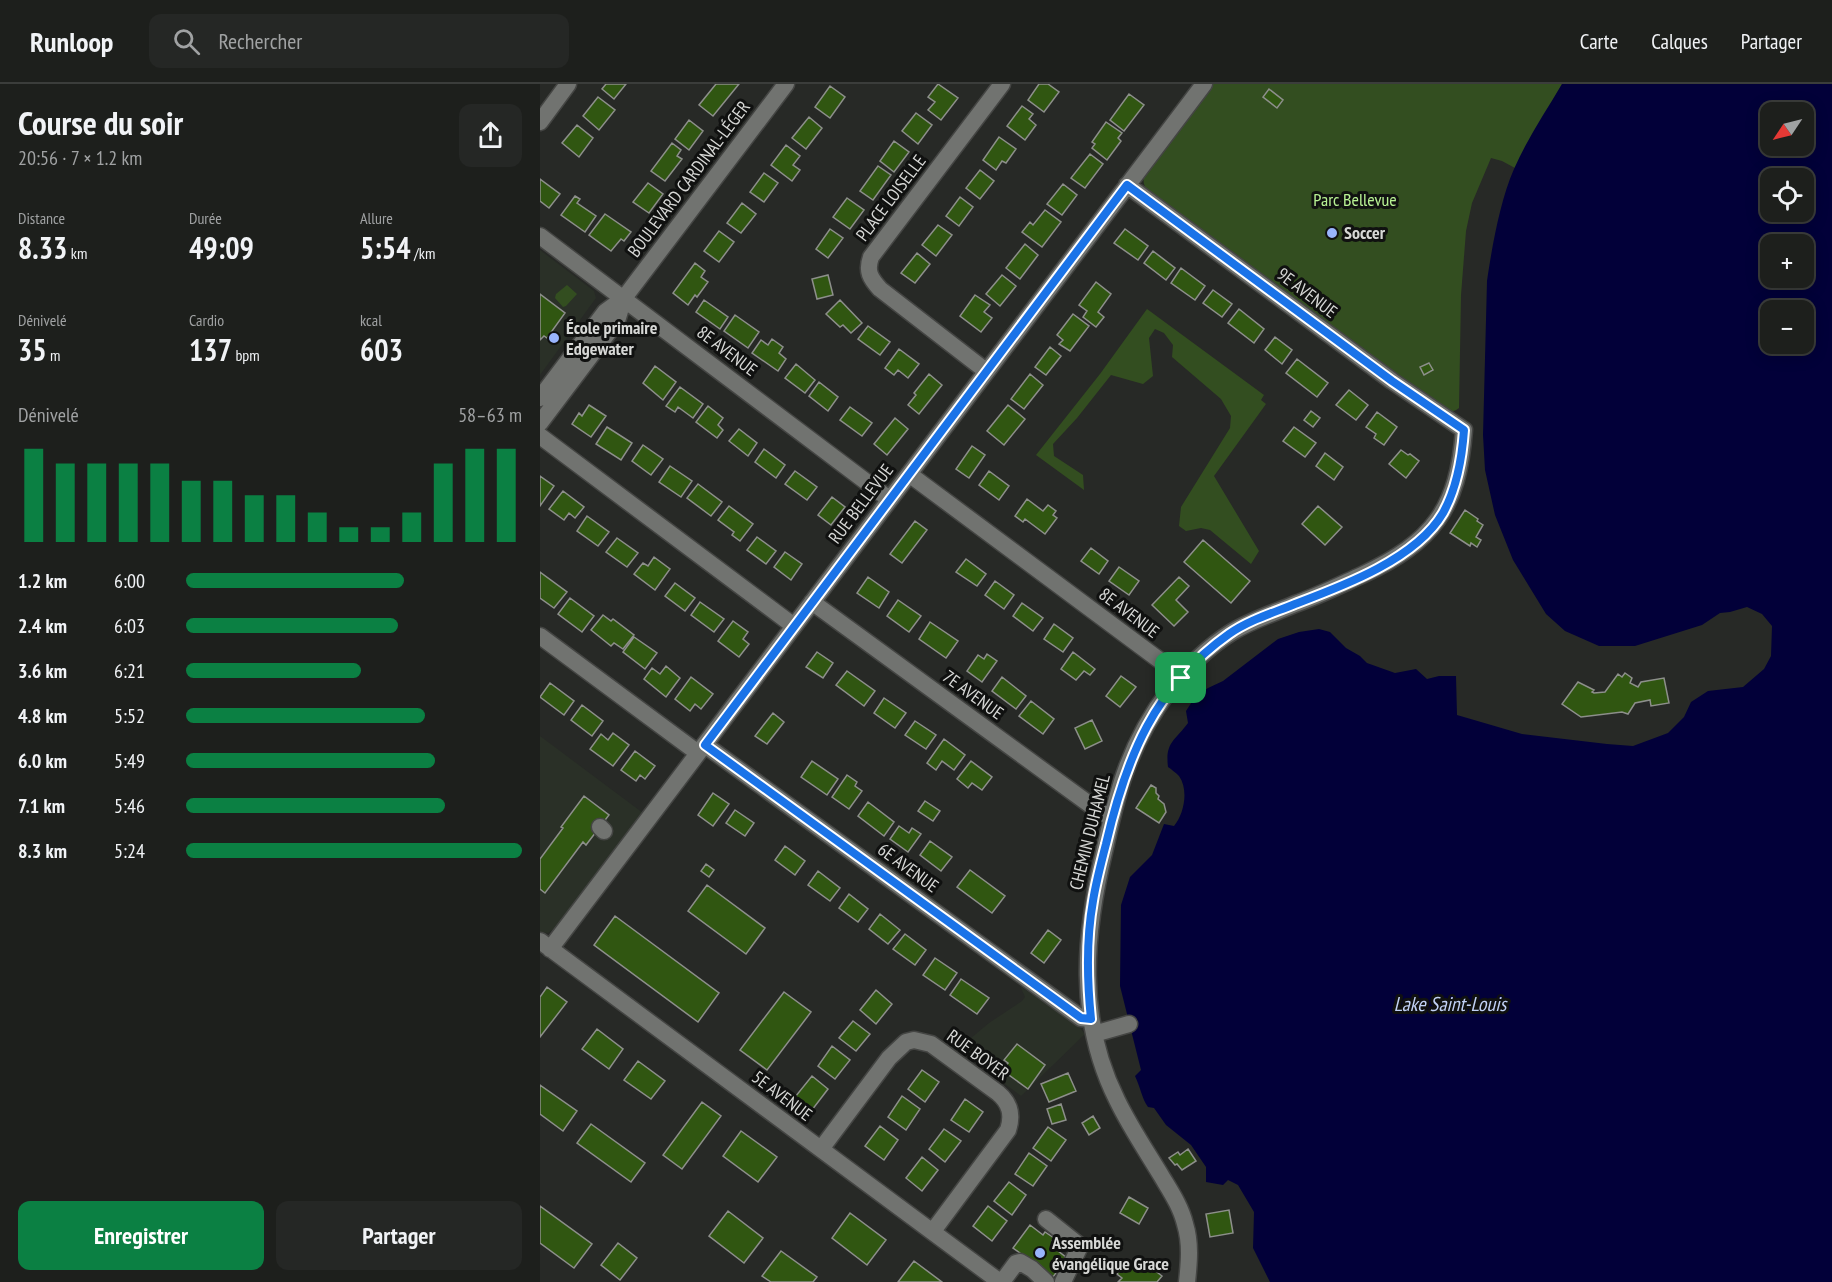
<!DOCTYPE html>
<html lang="fr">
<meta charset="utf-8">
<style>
body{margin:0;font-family:"PT Sans Narrow",sans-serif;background:#252725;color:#f1f3f6;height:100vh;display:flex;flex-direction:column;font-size:22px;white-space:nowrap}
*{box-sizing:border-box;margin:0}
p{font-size:20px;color:#a0a2a3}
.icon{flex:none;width:33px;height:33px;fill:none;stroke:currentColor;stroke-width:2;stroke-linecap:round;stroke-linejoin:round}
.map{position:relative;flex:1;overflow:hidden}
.panel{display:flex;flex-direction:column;background:#1d1f1c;width:540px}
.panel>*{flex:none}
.needle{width:39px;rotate:235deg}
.fabs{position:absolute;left:1220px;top:18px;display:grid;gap:12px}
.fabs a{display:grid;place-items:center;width:54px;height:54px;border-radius:12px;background:#1d1f1c;box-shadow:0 3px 15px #0003,0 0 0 2px #3b3d3b;font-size:30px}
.pin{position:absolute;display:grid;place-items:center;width:51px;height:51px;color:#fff;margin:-26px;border-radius:12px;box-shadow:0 3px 9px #0006}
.round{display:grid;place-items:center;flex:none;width:63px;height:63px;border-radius:12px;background:#252725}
.overview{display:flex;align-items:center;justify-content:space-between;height:102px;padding:0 18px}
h1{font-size:33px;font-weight:700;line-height:45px}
.metrics{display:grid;grid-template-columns:repeat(3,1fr);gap:9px;height:102px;padding:6px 18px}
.metrics div{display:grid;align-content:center}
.metrics b{font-size:30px;font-weight:700}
.metrics small{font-size:16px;font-weight:400}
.metrics p{font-size:16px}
.chart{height:168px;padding:12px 18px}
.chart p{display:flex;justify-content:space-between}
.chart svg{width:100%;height:108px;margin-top:6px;stroke:#0b8043;stroke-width:6}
.cta{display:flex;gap:12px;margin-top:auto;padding:12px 18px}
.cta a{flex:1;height:69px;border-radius:12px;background:#0b8043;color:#fff;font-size:24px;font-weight:700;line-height:69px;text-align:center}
.cta a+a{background:#252725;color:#f1f3f6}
ul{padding:0 18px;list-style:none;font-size:20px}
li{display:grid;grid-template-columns:96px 72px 1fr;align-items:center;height:45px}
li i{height:15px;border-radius:8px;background:#0b8043}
header{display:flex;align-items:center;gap:36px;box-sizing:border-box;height:84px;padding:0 30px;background:#1d1f1c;border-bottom:2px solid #3b3d3b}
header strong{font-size:28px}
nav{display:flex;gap:33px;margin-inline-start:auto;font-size:21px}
.search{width:420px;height:54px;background:#252725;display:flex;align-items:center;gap:15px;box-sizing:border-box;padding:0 21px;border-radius:12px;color:#a0a2a3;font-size:22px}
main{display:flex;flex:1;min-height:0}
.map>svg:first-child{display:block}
.built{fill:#2a3027}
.green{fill:#334e20}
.water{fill:#020039;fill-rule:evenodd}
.building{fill:#305611;stroke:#8d8f8b;stroke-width:1.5}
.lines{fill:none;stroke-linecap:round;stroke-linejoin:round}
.minor-casing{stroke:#444543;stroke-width:19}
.minor{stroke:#717370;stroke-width:16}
.route-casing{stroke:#fff;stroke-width:12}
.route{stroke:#1a73e8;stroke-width:8}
.poi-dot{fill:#99b5fd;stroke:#101110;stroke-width:2}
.labels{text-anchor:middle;stroke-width:6;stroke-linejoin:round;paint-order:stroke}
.street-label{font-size:18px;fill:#d7d8d6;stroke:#101110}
.park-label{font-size:18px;fill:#b8f294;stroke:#101110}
.poi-label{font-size:18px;font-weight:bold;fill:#d7d8d6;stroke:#101110;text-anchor:start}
.water-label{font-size:20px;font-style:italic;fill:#c1d1f5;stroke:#101110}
</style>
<header>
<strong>Runloop</strong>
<div class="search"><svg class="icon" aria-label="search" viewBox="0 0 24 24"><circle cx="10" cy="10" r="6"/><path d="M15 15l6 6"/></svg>Rechercher</div>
<nav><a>Carte</a><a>Calques</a><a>Partager</a></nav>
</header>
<main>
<section class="panel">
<div class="overview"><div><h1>Course du soir</h1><p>20:56 · 7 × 1.2 km</p></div><a class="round"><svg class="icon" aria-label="share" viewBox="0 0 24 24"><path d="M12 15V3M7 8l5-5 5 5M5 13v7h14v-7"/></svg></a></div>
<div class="metrics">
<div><p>Distance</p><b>8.33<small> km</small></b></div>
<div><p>Durée</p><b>49:09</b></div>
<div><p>Allure</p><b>5:54<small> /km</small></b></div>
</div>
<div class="metrics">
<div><p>Dénivelé</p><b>35<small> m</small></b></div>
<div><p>Cardio</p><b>137<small> bpm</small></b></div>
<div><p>kcal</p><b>603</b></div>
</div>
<div class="chart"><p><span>Dénivelé</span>58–63 m</p>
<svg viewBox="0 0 160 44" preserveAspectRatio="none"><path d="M5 44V6M15 44V12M25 44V12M35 44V12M45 44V12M55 44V19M65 44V19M75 44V25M85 44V25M95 44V32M105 44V38M115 44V38M125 44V32M135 44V12M145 44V6M155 44V6"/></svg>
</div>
<ul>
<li><b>1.2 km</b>6:00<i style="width:65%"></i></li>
<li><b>2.4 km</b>6:03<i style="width:63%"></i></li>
<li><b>3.6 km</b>6:21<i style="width:52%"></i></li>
<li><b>4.8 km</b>5:52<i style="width:71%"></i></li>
<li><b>6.0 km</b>5:49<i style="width:74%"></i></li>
<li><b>7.1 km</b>5:46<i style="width:77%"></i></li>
<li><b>8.3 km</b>5:24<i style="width:100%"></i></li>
</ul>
<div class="cta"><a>Enregistrer</a><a>Partager</a></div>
</section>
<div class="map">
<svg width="1292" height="1198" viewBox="0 0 1292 1198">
<rect width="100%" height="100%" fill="#272926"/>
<path class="built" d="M0,166L54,207L56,214L0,291Z
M0,652L103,729L15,844L8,849L0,848Z
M480,902L529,935L540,944L545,950L481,1012L418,965L449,939L482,917L485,913Z"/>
<path class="green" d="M672,0H1022L975,84L962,77L951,74L932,119L926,147L921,211L919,324C913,329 909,327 903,325L608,107C602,100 603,95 606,87Z
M27,201L37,210L26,222L23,223L15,214L16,210Z
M607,225L724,311L721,316L726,320L674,392L719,467L711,480L670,446L661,444L646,447L639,442L641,423L690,344L691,332L681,315L632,273L633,261L624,249L615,245L609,254L613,292L603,300L571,291L537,334L513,360L514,372L543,391L544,406L496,371L560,290Z"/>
<path class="water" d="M1022,0H1292V1198H730L713,1164L714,1128L698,1101L688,1096L683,1101L666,1098V1083L651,1061L626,1041L614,1024L608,1023C602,1015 600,1002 595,992L601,986L580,902L581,821L590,793L612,771L624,740L634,742C644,730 649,706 639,692C636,689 631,685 628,683C625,658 635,657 648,639L646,627L655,613L668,604L683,597L738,555L759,548L779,545L790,548L806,564L820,572L827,579L855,589L876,585L887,595L899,592H916L917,631L982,650L1067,660L1093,662L1128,649L1144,633L1151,618L1168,607L1203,603L1224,585L1231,572L1232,542L1222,530L1207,523L1190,528L1180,529L1162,541L1095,562H1059L1025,547L1006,530L973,476L955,431L945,386L943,351L947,197C952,163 960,117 974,85C987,55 1006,27 1022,0ZM1230,28H1263V62H1230ZM1230,94H1263V128H1230ZM1230,160H1263V194H1230ZM1230,226H1263V260H1230Z"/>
<path class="building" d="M66,0H86L74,15L62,5Z
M176,0H199L173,32L159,21Z
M398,0L418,14L401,36L388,26L395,18L388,13Z
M499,0H508L519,8L504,28L488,16Z
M290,2L305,13L290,34L275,23Z
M729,5L743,16L737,24L723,13Z
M589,10L604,21L584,47L570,36Z
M58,13L75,26L59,46L43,32Z
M482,22L493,30L489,35L496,41L485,56L467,42Z
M376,29L392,41L378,60L362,47Z
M269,33L282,44L266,65L252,54Z
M149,36L163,47L149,66L135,55Z
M566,38L582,49L578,54L581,57L567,76L552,64L555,60L552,58Z
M37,41L53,54L39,73L22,59Z
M459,53L476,65L466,79L462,77L456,86L443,76Z
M354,57L369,68L354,88L340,77Z
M132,59L141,66L137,72L142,75L125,97L111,87Z
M246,61L260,72L253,81L260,86L252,97L231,81Z
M550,70L563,80L545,104L531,94Z
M338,82L351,91L333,116L320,107Z
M440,86L454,97L440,115L426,104Z
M224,89L238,99L224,118L210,108Z
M0,95L20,110L9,124L0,117Z
M108,99L123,110L109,129L93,118Z
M523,100L537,111L522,131L507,120Z
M35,112L40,115L37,119L56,132L45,148L21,131Z
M420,113L433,123L419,142L406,132Z
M307,114L324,126L310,145L293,133Z
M202,119L216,130L201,149L187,139Z
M505,126L521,138L502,163L482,148L490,138L493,141Z
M65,130L91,148L84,157L81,155L71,167L49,151Z
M398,141L412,151L396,172L382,161Z
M290,145L303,154L288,174L276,165Z
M585,145L608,162L598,176L574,159Z
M179,147L194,158L179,178L164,167Z
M485,160L498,171L480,195L466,184Z
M613,167L635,184L626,196L604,179Z
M377,169L390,180L375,199L361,189Z
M155,179L165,187L161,193L168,198L157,213L155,211L148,221L133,209Z
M641,184L665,202L655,216L631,199Z
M288,191L293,211L277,215L272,195Z
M462,191L476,202L460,222L446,210Z
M556,198L571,210L558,228L564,233L556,243L543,233L547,227L539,221Z
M673,206L692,220L682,233L663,219Z
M0,210L25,229L7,254L4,252L0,256Z
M435,211L450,221L444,228L452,234L441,248L420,232Z
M164,216L188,233L180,245L156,228Z
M300,216L322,239L311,249L303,241L300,243L286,230Z
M699,225L724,245L714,259L688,239Z
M533,230L549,242L530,267L519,260L523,256L517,251Z
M195,231L219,248L208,264L184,247Z
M328,242L350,258L340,271L318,255Z
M735,253L752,266L742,280L725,266Z
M232,255L243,263L239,269L246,275L238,287L212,269L221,256L228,261Z
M510,263L521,272L506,291L495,283Z
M359,265L379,280L368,294L358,286L354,291L345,284Z
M757,275L788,299L777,313L746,289Z
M889,279L893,286L884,291L880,283Z
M256,280L275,296L265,309L245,294Z
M115,282L136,298L123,316L103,299Z
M389,290L402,301L379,330L368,321L376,311L374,309Z
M490,290L503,301L484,325L471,315Z
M279,298L298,313L288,327L269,312Z
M140,303L163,320L153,334L138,323L135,328L126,322Z
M809,306L828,321L816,336L796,321Z
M49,321L66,332L51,353L32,340L39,329L42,332Z
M468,321L485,335L464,361L447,347Z
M168,322L183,334L178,341L183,346L177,354L156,338Z
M310,323L332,339L322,352L300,336Z
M771,327L780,334L773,343L764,336Z
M837,328L857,343L844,361L834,354L836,350L826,343Z
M355,334L368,345L347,371L334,360Z
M67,343L92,359L81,376L56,360Z
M754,343L776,359L765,373L743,357Z
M199,345L217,359L208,372L189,357Z
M103,361L123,375L111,391L92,377Z
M432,362L445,371L429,394L416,385Z
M224,365L245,381L236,394L215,378Z
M861,366L868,371L870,370L879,377L866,394L849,380Z
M785,369L803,383L794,396L776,382Z
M130,382L152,397L141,413L119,398Z
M255,387L277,403L267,416L245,400Z
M449,387L469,402L459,416L439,401Z
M0,392L14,402L0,422Z
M158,400L182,418L171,432L147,414Z
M23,407L44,423L35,434L29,429L24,436L9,425Z
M292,413L305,423L291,441L278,431Z
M487,415L503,427L508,421L516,427L513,431L517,434L505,450L485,435L483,438L475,432Z
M189,422L213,440L200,457L192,451L194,448L178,436Z
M778,422L802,443L785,461L762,440Z
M925,426L938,435L937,437L943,441L936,453L941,456L937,463L931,459L930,462L910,449Z
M47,432L69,448L58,462L37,447Z
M375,437L387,446L362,479L350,470Z
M217,453L236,467L226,480L207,466Z
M77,454L98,469L87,483L66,468Z
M663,456L710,497L691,519L644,478Z
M551,464L568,477L559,490L541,477Z
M245,468L262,480L251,496L234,483Z
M114,473L130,485L115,506L94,490L103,479L108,482Z
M426,475L446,490L437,502L416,488Z
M579,483L599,497L589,511L569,497Z
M0,488L27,508L14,524L0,514Z
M328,493L349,508L339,524L317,509Z
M639,493L649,502L636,516L648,528L634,542L612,521Z
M455,497L474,511L464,525L445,511Z
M135,499L155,514L145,527L125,512Z
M30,514L54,532L42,548L18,530Z
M358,516L381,532L369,548L347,532Z
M160,518L184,535L174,548L151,531Z
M482,519L503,534L493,547L473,532Z
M63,531L71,537L73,535L94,551L83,565L74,559L71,562L51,546Z
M193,537L208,548L203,555L209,560L199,573L178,557Z
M390,538L418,557L406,574L379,555Z
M514,540L533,554L523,568L504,555Z
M94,553L117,569L105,585L83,568Z
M277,568L293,579L283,594L266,583Z
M533,568L555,585L550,591L544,587L536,596L521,585Z
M447,570L457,577L442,598L427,587L438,571L444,575Z
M126,582L140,594L126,613L104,595L112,584L120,590Z
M307,587L335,607L324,622L296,601Z
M1085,589L1092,594L1090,599L1098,603L1101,598L1124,594L1129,619L1111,622L1110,616L1095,619L1088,630L1082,628L1041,633L1022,620L1038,598L1054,606L1052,608L1054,609L1065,608L1078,590L1082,593Z
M581,592L596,603L580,623L566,612Z
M151,593L173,610L161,625L155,620L150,627L135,615Z
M462,593L486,612L476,625L452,607Z
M10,599L34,617L24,631L0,613Z
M344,614L366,629L355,644L334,629Z
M491,617L514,635L503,650L479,632Z
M42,621L63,637L52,652L31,636Z
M233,629L244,638L227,660L215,652Z
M552,636L562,657L545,665L535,644Z
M375,637L396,651L386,665L365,651Z
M73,649L89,661L73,682L50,665L61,650L68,656Z
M404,655L425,671L414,686L402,677L396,686L387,679Z
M95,667L115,682L105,695L100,691L96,697L81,686Z
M272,677L298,695L287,711L261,693Z
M431,677L452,693L442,706L432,699L428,704L417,695Z
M307,691L317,698L315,702L322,707L309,725L292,713Z
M611,701L616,704V709L619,712L618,715L624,720L626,728L619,739L596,724Z
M173,709L189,720L173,742L158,731Z
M44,712L69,731L46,761L43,758L5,809L0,805V775L23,744L21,743Z
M385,717L400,727L393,737L378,727Z
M328,718L354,738L344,752L318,732Z
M195,726L214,739L205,752L186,739Z
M359,742L369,749L372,744L381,750L368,768L350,755Z
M390,757L412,773L401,787L380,771Z
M245,762L265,777L255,791L235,776Z
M166,780L174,786L169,793L161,787Z
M430,786L465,812L452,829L417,803Z
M278,787L300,804L290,817L268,801Z
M167,801L225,844L206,870L148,827Z
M309,810L328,825L318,838L299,824Z
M340,830L360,846L348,860L329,845Z
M75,832L179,909L158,938L54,861Z
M508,846L521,856L504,879L491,869Z
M365,850L386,866L375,881L353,865Z
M395,874L417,889L405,906L383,891Z
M421,895L449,914L437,930L410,911Z
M7,903L27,918L0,953V913Z
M336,906L352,920L336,940L320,926Z
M244,908L271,928L227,986L200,966Z
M313,937L330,950L316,967L299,954Z
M57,945L83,965L69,985L42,965Z
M477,960L505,981L488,1005L462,986L468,979L464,976Z
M292,962L310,976L295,995L278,982Z
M98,977L125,997L111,1015L84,996Z
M382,986L399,998L385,1018L368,1005Z
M528,989L536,1007L509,1018L501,1000Z
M272,992L288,1005L272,1026L255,1013Z
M0,1001L37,1027L23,1047L0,1030Z
M362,1012L380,1025L366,1046L348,1033Z
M425,1015L443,1028L429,1048L411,1036Z
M162,1018L181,1032L142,1085L123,1071Z
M521,1020L526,1036L512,1040L507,1025Z
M553,1032L560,1044L549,1051L542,1039Z
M51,1040L105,1079L91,1098L37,1059Z
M340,1042L358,1056L344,1076L325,1062Z
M508,1043L526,1056L511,1077L493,1064Z
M404,1045L421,1057L405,1078L389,1065Z
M201,1047L237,1073L218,1098L183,1072Z
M648,1065L656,1077L642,1086L637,1080L635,1081L629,1074L638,1068L640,1071Z
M489,1069L507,1082L493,1102L475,1090Z
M382,1073L398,1086L382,1107L366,1094Z
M469,1098L486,1111L472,1131L454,1117Z
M589,1113L608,1124L599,1140L580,1129Z
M0,1122L52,1160L34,1184L0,1159Z
M448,1122L467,1137L452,1157L433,1142Z
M689,1126L693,1149L670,1153L666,1130Z
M188,1127L223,1154L204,1179L169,1152Z
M310,1129L346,1156L327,1181L292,1154Z
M490,1141L503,1151L505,1148L514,1154L512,1157L515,1160L513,1163L527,1174L513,1193L473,1164Z
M78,1159L97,1174L80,1196L61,1181Z
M241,1167L277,1193L273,1198H231L222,1192Z
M598,1174L608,1182L610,1179L615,1182L613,1185L622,1192L617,1198H578L582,1194L577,1190L587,1176L593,1180Z
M374,1177L402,1198H358Z"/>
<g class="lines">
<defs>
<path id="minor" d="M0,38L28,0
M587,101L852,297L924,346C918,425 893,458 822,491C800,501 778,512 755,520C734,529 712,536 692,548C644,578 607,630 587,683C577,709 571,737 565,764C544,850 536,934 577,1016C590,1043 607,1068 622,1093C631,1108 641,1123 645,1140C651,1159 649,1179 647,1198
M0,152L349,415
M446,287L340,205C330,194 326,187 331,173L462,0
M0,314L65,228L84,214L246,0
M0,339L77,237L84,214
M0,352L254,542
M369,390L626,581L641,594
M272,518L560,728L572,733
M0,552L158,669
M165,661L541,934L551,935
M60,743L64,747
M0,857L460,1198
M10,865L664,0
M554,950L589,940
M281,1065L349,974L366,958L374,956L391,960L458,1009C470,1019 473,1031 468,1046L393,1147
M506,1135L540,1162L523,1198
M462,1198L476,1179L480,1178L492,1185L506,1198"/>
</defs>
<use href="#minor" class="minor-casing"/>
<use href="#minor" class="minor"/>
</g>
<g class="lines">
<defs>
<path id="route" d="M587,101L852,297L924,346C922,374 917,404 903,429C876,475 803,502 755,520C733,529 709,536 689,550C614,603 586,674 566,760C561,779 556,798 553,817C546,856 547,896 551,935L541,934L165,661Z"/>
</defs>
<use href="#route" class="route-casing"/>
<use href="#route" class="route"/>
</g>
<g class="poi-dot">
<circle cx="792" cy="149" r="6"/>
<circle cx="14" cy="254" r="6"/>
<circle cx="500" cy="1169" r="6"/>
</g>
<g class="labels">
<g class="street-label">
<text transform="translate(149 95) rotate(-53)" y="6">BOULEVARD CARDINAL-LÉGER</text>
<text transform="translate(351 114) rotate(-53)" y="6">PLACE LOISELLE</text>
<text transform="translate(767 209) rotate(37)" y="6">9E AVENUE</text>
<text transform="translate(187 267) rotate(37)" y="6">8E AVENUE</text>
<text transform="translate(321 420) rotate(-53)" y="6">RUE BELLEVUE</text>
<text transform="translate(589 529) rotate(37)" y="6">8E AVENUE</text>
<text transform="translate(433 611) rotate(36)" y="6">7E AVENUE</text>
<text transform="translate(550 748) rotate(-76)" y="6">CHEMIN DUHAMEL</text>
<text transform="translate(368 784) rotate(36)" y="6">6E AVENUE</text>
<text transform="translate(438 971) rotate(36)" y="6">RUE BOYER</text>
<text transform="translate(242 1012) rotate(37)" y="6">5E AVENUE</text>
</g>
<g class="park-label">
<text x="815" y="122">Parc Bellevue</text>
</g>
<g class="poi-label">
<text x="804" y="155">Soccer</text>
<text x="26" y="250">École primaire<tspan x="26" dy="21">Edgewater</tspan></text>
<text x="512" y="1165">Assemblée<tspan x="512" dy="21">évangélique Grace</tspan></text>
</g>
<g class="water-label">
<text x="910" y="927">Lake Saint-Louis</text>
</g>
</g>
</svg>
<div class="fabs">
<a><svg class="needle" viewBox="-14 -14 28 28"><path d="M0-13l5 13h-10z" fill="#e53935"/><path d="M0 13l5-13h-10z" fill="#a0a2a3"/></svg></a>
<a><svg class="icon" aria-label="locate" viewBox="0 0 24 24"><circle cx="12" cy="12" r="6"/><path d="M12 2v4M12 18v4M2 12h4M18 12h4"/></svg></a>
<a>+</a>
<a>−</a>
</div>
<div class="pin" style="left:641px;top:594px;background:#1e9e55"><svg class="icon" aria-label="arrive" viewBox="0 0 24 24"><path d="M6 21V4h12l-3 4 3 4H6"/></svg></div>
</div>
</main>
